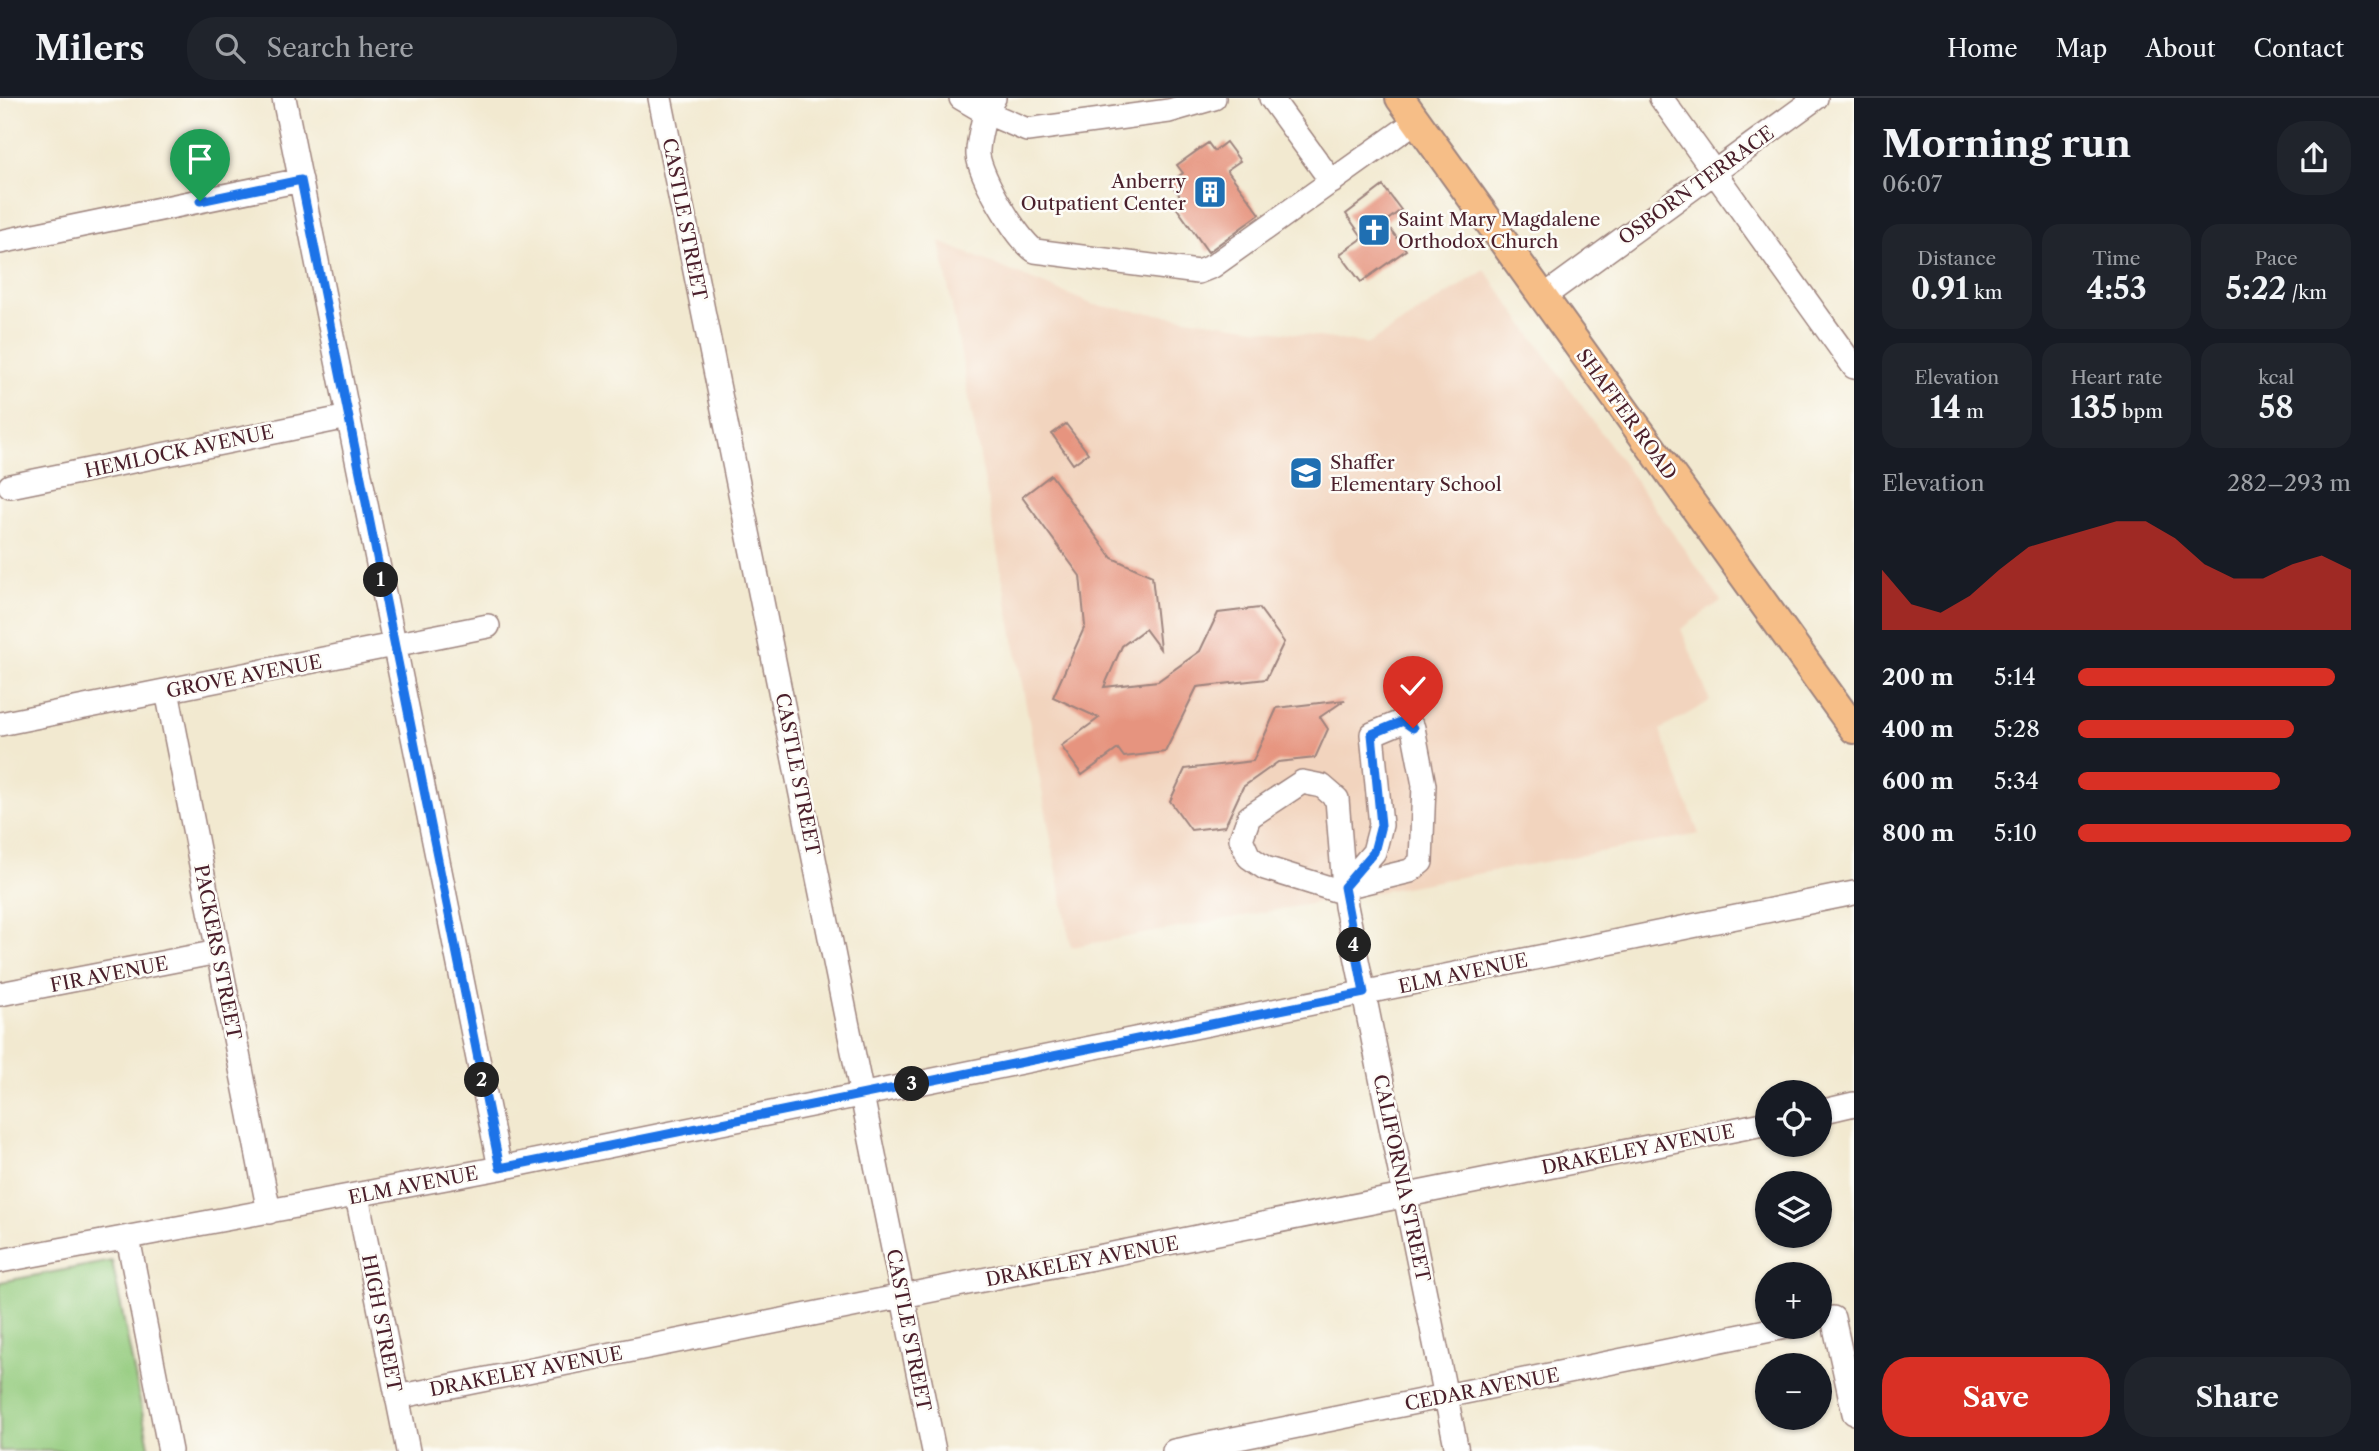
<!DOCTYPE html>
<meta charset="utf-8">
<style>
body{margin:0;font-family:"Libre Caslon Text",serif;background:#20242c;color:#f1f3f6;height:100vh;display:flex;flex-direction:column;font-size:26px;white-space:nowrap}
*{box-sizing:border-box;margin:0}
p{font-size:23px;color:#9ea1a6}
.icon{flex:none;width:38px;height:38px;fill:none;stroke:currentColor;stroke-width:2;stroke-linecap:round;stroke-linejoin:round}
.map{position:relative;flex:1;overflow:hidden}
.side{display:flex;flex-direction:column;background:#171b24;width:525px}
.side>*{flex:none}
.buttons{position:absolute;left:1755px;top:982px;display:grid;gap:14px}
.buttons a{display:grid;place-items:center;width:77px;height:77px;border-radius:50%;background:#171b24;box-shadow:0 2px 5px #0004;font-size:35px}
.pin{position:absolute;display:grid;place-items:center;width:60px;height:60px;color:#fff;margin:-72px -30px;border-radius:50% 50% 50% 0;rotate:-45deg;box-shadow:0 0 7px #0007}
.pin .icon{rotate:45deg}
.km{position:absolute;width:35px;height:35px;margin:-18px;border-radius:50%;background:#222;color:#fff;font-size:19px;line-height:35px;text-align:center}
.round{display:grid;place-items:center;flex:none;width:74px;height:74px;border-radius:28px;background:#20242c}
.summary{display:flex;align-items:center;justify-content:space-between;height:119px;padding:0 28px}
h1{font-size:38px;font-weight:700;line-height:52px}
.metrics{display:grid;grid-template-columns:repeat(3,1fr);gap:10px;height:119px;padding:7px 28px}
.metrics div{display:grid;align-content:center;border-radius:18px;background:#20242c;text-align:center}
.metrics b{font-size:30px;font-weight:700}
.metrics small{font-size:19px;font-weight:400}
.metrics p{font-size:19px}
.chart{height:196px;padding:14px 28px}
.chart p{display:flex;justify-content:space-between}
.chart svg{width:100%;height:126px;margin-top:7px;fill:#d93025;opacity:.7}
.primary-button{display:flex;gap:14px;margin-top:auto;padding:14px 28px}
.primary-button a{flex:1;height:80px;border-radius:28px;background:#d93025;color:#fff;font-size:28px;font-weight:700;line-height:80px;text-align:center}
.primary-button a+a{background:#20242c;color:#f1f3f6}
ul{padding:0 28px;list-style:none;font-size:23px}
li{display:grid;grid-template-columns:112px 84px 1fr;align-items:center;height:52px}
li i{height:18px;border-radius:9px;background:#d93025}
header{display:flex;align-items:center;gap:42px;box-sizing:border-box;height:98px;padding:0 35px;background:#171b24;border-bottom:2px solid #363941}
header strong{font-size:33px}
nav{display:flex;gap:38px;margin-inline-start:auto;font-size:24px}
.search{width:490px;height:63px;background:#20242c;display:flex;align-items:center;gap:18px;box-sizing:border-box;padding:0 24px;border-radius:28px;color:#9ea1a6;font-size:26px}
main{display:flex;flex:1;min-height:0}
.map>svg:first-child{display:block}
.built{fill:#f2d4be}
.green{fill:#92ca7c;stroke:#6e7454;stroke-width:2}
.building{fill:#e6947f}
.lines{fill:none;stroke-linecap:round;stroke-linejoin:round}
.minor-casing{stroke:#9e847e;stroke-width:26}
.major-casing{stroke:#9e847e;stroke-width:32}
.minor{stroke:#fff;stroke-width:23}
.major{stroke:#f6be87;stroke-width:28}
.route-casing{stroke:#fff;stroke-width:14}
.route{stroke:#1a73e8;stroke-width:9}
.labels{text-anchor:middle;stroke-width:5;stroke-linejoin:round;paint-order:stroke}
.poi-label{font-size:19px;fill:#4a1f2b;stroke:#fdfcf7;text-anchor:start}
.street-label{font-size:19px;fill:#4a1f2b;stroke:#fdfcf7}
</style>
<header>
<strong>Milers</strong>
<div class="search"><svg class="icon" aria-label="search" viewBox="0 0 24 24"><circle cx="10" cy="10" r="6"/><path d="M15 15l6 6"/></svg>Search here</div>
<nav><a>Home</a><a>Map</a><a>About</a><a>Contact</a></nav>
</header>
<main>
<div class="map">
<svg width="1854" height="1353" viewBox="0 0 1854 1353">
<rect width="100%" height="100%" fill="#fdfcf7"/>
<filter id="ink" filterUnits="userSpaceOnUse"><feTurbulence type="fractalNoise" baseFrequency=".0143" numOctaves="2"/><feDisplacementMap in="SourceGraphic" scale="14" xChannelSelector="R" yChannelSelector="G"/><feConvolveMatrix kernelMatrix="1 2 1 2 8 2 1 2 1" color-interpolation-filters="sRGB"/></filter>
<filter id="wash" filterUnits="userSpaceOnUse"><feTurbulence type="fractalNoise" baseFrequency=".00686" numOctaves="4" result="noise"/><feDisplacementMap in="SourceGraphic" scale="28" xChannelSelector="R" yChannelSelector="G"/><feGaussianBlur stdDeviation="1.57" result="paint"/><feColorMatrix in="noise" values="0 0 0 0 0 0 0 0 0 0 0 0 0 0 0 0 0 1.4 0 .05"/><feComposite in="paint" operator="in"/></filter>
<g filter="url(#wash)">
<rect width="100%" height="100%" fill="#f2e9d0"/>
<path class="built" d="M940,144L1094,207L1368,246L1485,172L1721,503L1681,531L1710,603L1660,632L1699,736L1071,849Z"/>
<path class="green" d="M112,1163L150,1353H0V1184Z"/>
<g id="blocks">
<path class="building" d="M1226,44L1240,63L1227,72L1260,116L1208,154L1176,109L1184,103L1170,85L1183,75L1177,67L1208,45L1214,53Z
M1383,88L1401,112L1385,124L1406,152L1361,184L1340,156L1363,140L1346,116Z
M1066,326L1088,355L1073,366L1052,336Z
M1051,377L1112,460L1152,478L1160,551L1145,531L1122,548L1104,589L1158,583L1200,553L1218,515L1259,510L1284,544L1266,581L1197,589L1165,654L1124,659L1118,651L1082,677L1061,648L1099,620L1053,599L1085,528L1080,478L1022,399Z
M1345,602L1320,619L1328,631L1315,660L1278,664L1243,689L1225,728L1191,732L1170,703L1185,671L1253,663L1277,610Z"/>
</g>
</g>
<g filter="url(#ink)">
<use href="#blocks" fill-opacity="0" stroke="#9e847e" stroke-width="2"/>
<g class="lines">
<defs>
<path id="minor" d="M284,0L500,1070
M660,0L934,1353
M961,0L985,14C983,27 977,44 978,57C980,78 1017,141 1035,153L1198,174L1213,168L1416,23
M994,0L985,14L1027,32L1169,13L1214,0
M1271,0L1332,84
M1661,0L1854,269
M0,144L301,82
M1543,199L1816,0
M10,388L348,319
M167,593L269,1114
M1403,623L1413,630L1424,687L1421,764L1410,773L1344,789L1374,754L1381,727L1372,636Z
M0,626L488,528
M1345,795L1265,770L1249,759L1241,741L1249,719L1302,684L1322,688L1337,701L1344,789L1346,808L1457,1353
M0,896L218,854
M1820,1014L1854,1006
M357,1098L408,1353
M128,1140L170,1353
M0,1163L500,1070L1854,795
M1833,1220L1854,1315
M397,1299L1768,1025
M1174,1353L1791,1228"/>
<path id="major" d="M1400,0L1854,631"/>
</defs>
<use href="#minor" class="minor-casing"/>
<use href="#major" class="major-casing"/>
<use href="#minor" class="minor"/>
<use href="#major" class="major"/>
</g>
</g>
<g class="lines" filter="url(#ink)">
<defs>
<path id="route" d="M200,103L301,82L500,1070L1364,895L1344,789L1374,754L1381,727L1372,636L1403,623L1413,630"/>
</defs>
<use href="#route" class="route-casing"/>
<use href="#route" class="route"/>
</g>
<defs>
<symbol id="building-square" viewBox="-11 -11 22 22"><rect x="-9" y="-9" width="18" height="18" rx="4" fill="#1f6fb2" stroke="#fdfcf7"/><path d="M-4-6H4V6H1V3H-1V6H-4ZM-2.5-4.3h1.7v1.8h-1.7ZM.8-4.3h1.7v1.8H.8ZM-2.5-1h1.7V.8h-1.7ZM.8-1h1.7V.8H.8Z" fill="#fff"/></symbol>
<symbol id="church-square" viewBox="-11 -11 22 22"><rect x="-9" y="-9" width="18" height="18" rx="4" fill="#1f6fb2" stroke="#fdfcf7"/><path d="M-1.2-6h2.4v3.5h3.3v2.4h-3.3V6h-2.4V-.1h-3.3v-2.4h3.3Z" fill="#fff"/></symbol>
<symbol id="school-square" viewBox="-11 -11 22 22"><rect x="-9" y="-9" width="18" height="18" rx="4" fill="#1f6fb2" stroke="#fdfcf7"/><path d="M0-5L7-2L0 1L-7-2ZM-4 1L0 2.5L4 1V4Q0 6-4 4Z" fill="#fff"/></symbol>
</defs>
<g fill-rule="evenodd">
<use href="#building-square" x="1191" y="75" width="38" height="38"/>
<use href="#church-square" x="1355" y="113" width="38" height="38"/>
<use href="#school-square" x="1287" y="356" width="38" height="38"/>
</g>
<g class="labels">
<g class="poi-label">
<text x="1186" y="90" text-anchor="end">Anberry<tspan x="1186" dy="22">Outpatient Center</tspan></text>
<text x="1398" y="128">Saint Mary Magdalene<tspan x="1398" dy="22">Orthodox Church</tspan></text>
<text x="1330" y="371">Shaffer<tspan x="1330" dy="22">Elementary School</tspan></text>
</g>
<g class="street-label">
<text transform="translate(1696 87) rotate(-36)" y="7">OSBORN TERRACE</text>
<text transform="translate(685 121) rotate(79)" y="7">CASTLE STREET</text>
<text transform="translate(1627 316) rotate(54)" y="7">SHAFFER ROAD</text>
<text transform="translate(179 353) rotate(-12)" y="7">HEMLOCK AVENUE</text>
<text transform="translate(244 578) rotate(-11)" y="7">GROVE AVENUE</text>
<text transform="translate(798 676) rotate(79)" y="7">CASTLE STREET</text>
<text transform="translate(218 854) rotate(79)" y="7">PACKERS STREET</text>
<text transform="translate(1463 875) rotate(-12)" y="7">ELM AVENUE</text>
<text transform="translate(109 876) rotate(-11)" y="7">FIR AVENUE</text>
<text transform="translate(1638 1051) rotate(-11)" y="7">DRAKELEY AVENUE</text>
<text transform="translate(1402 1080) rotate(78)" y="7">CALIFORNIA STREET</text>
<text transform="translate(413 1087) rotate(-11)" y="7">ELM AVENUE</text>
<text transform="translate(1082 1163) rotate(-11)" y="7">DRAKELEY AVENUE</text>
<text transform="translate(382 1225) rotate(79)" y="7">HIGH STREET</text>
<text transform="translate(909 1232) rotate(79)" y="7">CASTLE STREET</text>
<text transform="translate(526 1273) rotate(-11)" y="7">DRAKELEY AVENUE</text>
<text transform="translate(1482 1291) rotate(-11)" y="7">CEDAR AVENUE</text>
</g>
</g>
</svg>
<div class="buttons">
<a><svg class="icon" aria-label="locate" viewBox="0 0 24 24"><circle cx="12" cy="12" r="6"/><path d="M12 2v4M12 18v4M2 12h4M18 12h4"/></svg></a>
<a><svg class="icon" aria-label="layers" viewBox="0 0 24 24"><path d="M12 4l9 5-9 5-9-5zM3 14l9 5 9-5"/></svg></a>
<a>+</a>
<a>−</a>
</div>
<div class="pin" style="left:200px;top:103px;background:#1e9e55"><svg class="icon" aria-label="arrive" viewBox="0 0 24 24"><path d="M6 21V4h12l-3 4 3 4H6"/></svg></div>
<div class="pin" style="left:1413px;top:630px;background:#d93025"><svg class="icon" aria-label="check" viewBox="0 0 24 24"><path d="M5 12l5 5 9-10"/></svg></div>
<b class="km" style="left:381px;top:482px">1</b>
<b class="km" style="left:482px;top:982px">2</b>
<b class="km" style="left:912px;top:986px">3</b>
<b class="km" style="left:1354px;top:847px">4</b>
</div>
<section class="side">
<div class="summary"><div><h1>Morning run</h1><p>06:07</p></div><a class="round"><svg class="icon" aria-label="share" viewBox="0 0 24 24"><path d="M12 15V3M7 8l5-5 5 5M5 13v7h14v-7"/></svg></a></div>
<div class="metrics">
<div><p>Distance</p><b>0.91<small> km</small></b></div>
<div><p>Time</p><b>4:53</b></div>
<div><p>Pace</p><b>5:22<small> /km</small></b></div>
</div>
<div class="metrics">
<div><p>Elevation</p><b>14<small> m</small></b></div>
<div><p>Heart rate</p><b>135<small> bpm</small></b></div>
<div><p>kcal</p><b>58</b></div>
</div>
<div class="chart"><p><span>Elevation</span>282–293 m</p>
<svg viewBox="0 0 160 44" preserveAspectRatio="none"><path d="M0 44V23L10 35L20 38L30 32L40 23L50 15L60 12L70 9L80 6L90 6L100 12L110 21L120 26L130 26L140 21L150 18L160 23V44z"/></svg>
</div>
<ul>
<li><b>200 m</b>5:14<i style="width:94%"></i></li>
<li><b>400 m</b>5:28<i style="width:79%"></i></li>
<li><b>600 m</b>5:34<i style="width:74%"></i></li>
<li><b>800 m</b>5:10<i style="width:100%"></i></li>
</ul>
<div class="primary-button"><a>Save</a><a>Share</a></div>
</section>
</main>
